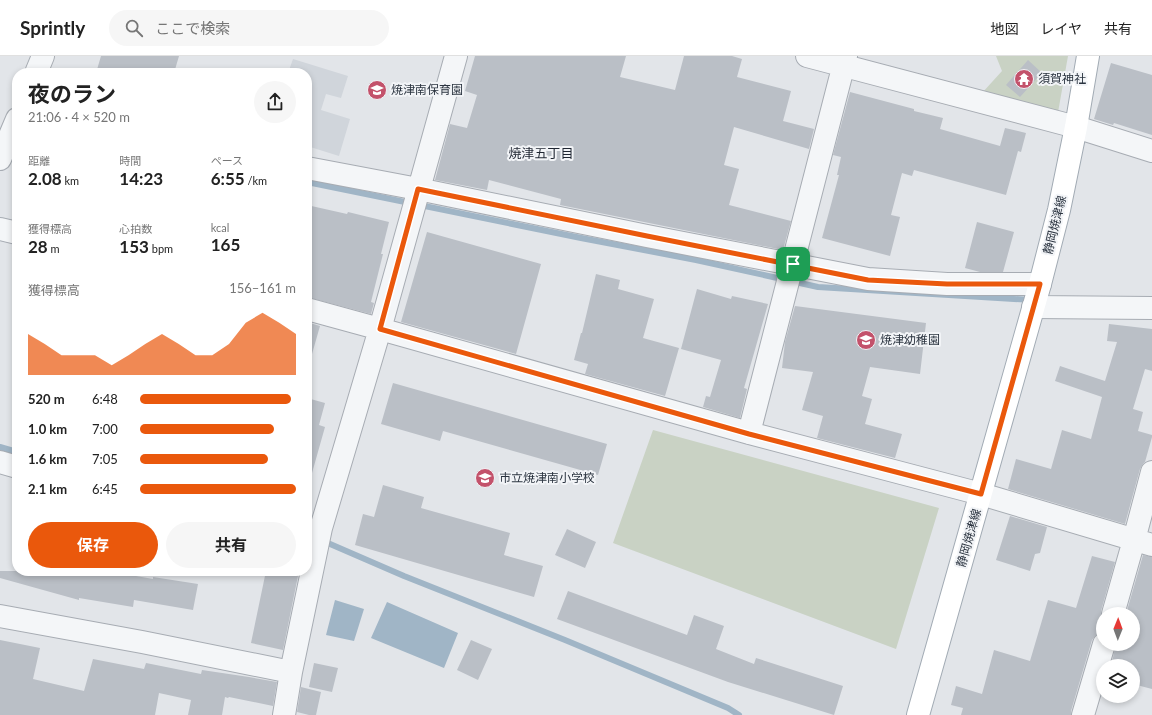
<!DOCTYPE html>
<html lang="ja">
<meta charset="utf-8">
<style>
body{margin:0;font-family:Lato,"Noto Sans JP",sans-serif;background:#f6f6f6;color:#222;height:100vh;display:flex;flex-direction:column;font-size:15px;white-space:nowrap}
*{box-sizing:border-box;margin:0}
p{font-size:13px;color:#767676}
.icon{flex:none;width:22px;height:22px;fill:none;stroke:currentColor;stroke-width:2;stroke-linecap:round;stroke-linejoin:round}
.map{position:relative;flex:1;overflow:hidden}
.sheet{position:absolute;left:12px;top:12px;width:300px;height:508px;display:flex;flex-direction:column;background:#fff;border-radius:16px;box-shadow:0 2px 6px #0003}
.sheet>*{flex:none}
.needle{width:26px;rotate:1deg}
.fabs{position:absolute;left:1096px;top:551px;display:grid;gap:8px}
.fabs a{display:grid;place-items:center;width:44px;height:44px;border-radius:50%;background:#fff;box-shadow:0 2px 6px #0003;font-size:20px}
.pin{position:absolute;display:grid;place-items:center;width:34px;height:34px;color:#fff;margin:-17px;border-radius:8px;box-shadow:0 2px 6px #0006}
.round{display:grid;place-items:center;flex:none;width:42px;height:42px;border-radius:21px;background:#f6f6f6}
.overview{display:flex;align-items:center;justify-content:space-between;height:68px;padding:0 16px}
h1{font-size:22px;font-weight:700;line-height:30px}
.figures{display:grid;grid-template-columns:repeat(3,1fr);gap:6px;height:68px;padding:4px 16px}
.figures div{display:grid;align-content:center}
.figures b{font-size:17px;font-weight:700}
.figures small{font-size:11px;font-weight:400}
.figures p{font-size:11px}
.chart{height:112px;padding:8px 16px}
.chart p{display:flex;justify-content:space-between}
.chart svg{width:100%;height:72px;margin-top:4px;fill:#ea580c;opacity:.7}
.primary-button{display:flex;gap:8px;margin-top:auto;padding:8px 16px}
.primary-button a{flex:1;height:46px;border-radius:24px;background:#ea580c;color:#fff;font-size:16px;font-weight:700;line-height:46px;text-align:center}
.primary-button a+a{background:#f6f6f6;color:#222}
ul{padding:0 16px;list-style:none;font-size:13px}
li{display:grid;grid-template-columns:64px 48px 1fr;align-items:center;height:30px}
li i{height:10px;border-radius:5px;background:#ea580c}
header{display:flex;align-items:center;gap:24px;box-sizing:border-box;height:56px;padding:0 20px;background:#fff;border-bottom:1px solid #e0e0e0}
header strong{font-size:19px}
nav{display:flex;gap:22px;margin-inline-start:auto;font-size:14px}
.search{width:280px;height:36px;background:#f6f6f6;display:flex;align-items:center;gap:10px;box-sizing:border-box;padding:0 14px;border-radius:22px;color:#767676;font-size:15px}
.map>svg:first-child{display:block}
.built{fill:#d0d5db}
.green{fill:#c9d2c4}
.water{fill:#a0b5c6}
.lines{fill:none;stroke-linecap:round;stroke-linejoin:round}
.stream{stroke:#a0b5c6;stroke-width:6}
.building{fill:#babfc6}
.minor-casing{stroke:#a7acb3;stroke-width:24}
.major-casing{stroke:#a2abb4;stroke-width:24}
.minor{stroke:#f4f6f8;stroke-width:22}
.major{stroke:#fff;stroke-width:22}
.route-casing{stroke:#fff;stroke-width:8}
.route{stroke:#ea580c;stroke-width:5}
.labels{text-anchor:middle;stroke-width:4;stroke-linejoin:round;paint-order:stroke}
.poi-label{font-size:12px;fill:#2b3440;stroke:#f2f4f7;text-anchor:start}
.street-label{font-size:12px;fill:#2b3440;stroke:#f2f4f7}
.neighbourhood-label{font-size:13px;fill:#1e2531;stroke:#f2f4f7}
</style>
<header>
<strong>Sprintly</strong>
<div class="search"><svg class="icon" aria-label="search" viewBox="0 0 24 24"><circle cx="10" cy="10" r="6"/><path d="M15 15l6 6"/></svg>ここで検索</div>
<nav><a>地図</a><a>レイヤ</a><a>共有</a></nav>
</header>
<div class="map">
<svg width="1152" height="659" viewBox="0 0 1152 659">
<rect width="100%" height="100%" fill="#e2e5e9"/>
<path class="built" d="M293,3L348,20L341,42L326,38L321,54L350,63L339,100L307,90V17H288Z"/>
<path class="green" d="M996,0H1068L1057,62L982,37L1002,15Z
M653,374L939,452L896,593L613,487Z"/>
<path class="water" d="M335,544L364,553L354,585L326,579Z
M387,546L458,577L444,612L371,582Z"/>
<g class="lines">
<path class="stream" d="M307,126L581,182L696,204L818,231L1032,244
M0,391L17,396
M307,478L404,520L565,584L728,652L739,659"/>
</g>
<path class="building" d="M101,0H179L174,17H96Z
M475,0H626L620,21L675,34L684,0H732L742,3L737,21L791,35L783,65L814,73L809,93L734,71L724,109L739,113L729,149L791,165L783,194L560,149L561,143L489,124L487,134L435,124L450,68L467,72L477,39L465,35Z
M1028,4L1042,17L1020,41L1006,29Z
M1111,7L1152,19V79L1114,67L1113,69L1094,63Z
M850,36L914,53V55L943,62L940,73L1000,90L1005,72L1026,77L1021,96L1018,95L1006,139L914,114L912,120L902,117L891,159L900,161L890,200L822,182L839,119H837L841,101L833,99Z
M307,149L347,158L348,156L389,166L381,198H383L371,246L374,247L371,258L307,241Z
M977,166L1014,176L1003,216H980L965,212Z
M427,176L541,208L516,298L401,266Z
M596,218L620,224L618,233L654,243L643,282L679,292L665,340L585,318L588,308L574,304L581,277H582Z
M697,233L731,243L732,240L768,248L744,332L747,333L740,362L703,351L706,340L710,341L721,304L681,293Z
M795,250L926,267L920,318L870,311L862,340L872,343L865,368L902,378L895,402L817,382L823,360L802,354L813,316L782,312L785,286Z
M307,266L320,270L312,298L307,297Z
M1109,268L1152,273V315L1145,313L1133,353L1143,356L1138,375L1152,379V381L1145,406L1143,408L1140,413L1125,468L1008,433L1016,403L1051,413L1062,374L1091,383L1102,341L1055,325L1060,310L1105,325L1117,286L1107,285Z
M393,327L607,388L598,419L443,375L440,385L381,368Z
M307,342L325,347L319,369L325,371L312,417H307Z
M383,429L424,441L421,452L510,477L504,499L543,510L534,541L355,489L363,458L374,461Z
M1010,460L1047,471L1040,497L1035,498L1030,515L996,504Z
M567,473L596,486L585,512L555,499Z
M1143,499L1152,501V633L1133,628V610H1111L1116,588H1133V558H1126Z
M1092,500L1115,506L1101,555V561L1103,565V576L1096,579L1092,584L1071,655V659H961L963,652L951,649L956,630L982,638L994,594L1030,605L1048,544L1076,552Z
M0,515H108L153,523V521L198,528L193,554L134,544L133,551L79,542V544L0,522Z
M266,515H299L283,594L251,587Z
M568,535L687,579L694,559L724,570L716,593L754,608L756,602L843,630L834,659L728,626L557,563Z
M0,584L40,592L33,623L84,635L93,603L144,613L146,607L201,618L202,614L249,621L277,626L273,650L229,641L228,642L225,641L222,659H188L191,644L159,637L155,659H0Z
M471,584L492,593L478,624L457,614Z
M314,607L338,612L332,636L309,631Z
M301,631L321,636L316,659H309L297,656Z"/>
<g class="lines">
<defs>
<path id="minor" d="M807,0L1076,71L1152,95
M36,17L43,0
M0,103L17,63
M307,112L418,133L647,180L868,223L947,228H1040
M0,173L17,177
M1033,251L1152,252
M307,253L380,273L749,377L981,438L1152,489
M749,377L846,0
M0,406L17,411
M1113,558L1134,484L1152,416
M0,560L142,586L291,616
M284,659L291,616L321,472L380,273L456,0
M1083,659L1104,588"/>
<path id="major" d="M918,659L1040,228L1059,154L1076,71L1088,0"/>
</defs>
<use href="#minor" class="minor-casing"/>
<use href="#major" class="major-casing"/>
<use href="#minor" class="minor"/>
<use href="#major" class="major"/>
</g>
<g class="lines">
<defs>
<path id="route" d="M418,133L647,180L868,224L947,228H1040L981,438L749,378L380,273Z"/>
</defs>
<use href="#route" class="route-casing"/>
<use href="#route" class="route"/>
</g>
<defs>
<symbol id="temple-disc" viewBox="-11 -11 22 22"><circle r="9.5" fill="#c3526b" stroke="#f2f4f7"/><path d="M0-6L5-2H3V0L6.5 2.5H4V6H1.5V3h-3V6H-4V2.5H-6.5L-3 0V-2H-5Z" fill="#fff"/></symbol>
<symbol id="school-disc" viewBox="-11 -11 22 22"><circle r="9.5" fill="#c3526b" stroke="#f2f4f7"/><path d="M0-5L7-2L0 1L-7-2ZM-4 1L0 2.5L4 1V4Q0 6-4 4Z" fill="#fff"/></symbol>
</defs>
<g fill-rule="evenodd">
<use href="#temple-disc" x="1013" y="12" width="22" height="22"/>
<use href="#school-disc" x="366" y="23" width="22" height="22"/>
<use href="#school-disc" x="855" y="273" width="22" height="22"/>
<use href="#school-disc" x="474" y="411" width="22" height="22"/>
</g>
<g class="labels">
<g class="poi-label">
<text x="1038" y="27">須賀神社</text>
<text x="391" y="38">焼津南保育園</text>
<text x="880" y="288">焼津幼稚園</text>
<text x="499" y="426">市立焼津南小学校</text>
</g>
<g class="street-label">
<text transform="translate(1055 169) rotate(-76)" y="4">静岡焼津線</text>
<text transform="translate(969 482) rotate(-74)" y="4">静岡焼津線</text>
</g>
<g class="neighbourhood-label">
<text x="541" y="102">焼津五丁目</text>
</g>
</g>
</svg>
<div class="fabs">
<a><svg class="needle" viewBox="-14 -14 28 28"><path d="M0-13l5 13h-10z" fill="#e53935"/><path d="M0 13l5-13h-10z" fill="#767676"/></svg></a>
<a><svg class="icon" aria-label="layers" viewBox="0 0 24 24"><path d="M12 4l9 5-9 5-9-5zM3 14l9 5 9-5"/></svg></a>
</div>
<div class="pin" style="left:793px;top:208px;background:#1e9e55"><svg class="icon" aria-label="arrive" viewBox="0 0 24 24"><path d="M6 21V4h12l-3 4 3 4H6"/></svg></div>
<section class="sheet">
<div class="overview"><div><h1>夜のラン</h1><p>21:06 · 4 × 520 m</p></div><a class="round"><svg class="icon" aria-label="share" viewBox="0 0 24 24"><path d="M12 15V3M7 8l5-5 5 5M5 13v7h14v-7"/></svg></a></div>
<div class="figures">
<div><p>距離</p><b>2.08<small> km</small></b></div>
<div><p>時間</p><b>14:23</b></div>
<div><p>ペース</p><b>6:55<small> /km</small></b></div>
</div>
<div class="figures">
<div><p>獲得標高</p><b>28<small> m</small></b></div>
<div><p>心拍数</p><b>153<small> bpm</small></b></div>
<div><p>kcal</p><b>165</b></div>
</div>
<div class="chart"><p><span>獲得標高</span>156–161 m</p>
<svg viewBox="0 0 160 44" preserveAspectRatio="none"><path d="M0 44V19L10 25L20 32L30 32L40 32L50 38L60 32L70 25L80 19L90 25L100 32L110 32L120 25L130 12L140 6L150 12L160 19V44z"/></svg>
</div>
<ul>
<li><b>520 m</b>6:48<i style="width:97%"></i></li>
<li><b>1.0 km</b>7:00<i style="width:86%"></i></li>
<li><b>1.6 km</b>7:05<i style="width:82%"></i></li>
<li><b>2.1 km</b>6:45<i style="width:100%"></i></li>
</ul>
<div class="primary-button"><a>保存</a><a>共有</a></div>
</section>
</div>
